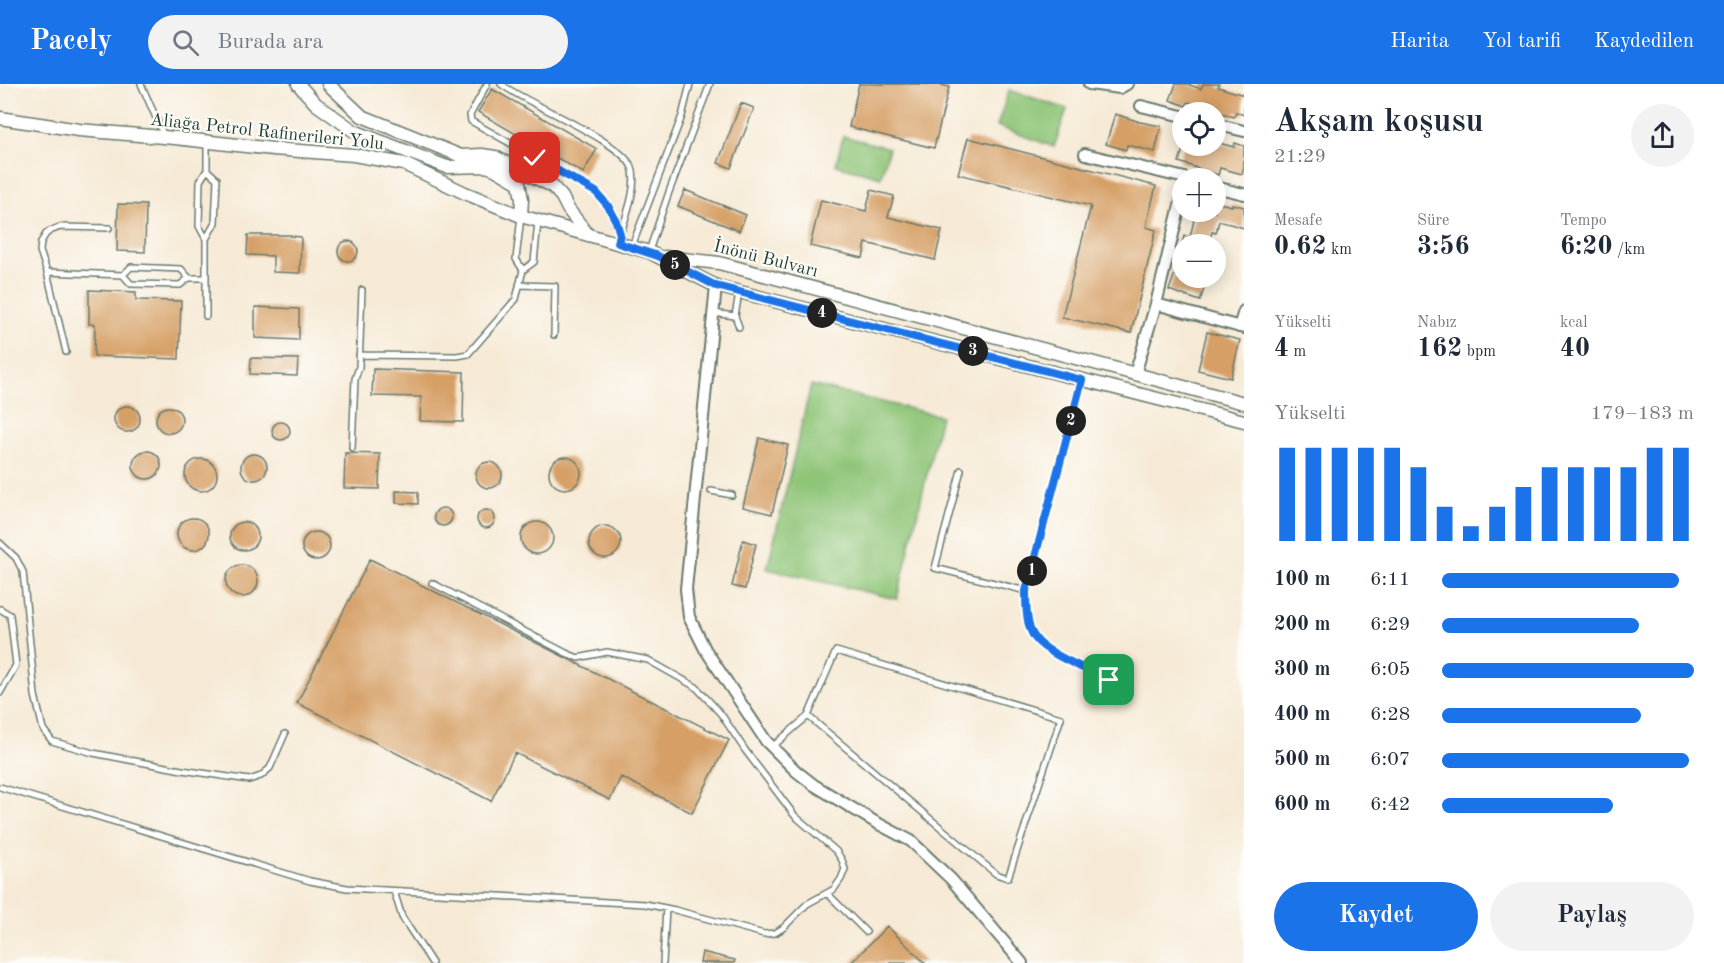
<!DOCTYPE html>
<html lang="tr">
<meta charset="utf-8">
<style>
body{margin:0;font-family:"Old Standard TT",serif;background:#f2f2f3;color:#1f2937;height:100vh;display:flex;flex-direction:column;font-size:22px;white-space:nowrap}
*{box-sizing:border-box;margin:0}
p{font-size:20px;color:#747a83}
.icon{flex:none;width:33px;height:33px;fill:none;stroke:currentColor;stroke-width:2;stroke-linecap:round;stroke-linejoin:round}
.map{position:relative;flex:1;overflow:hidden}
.sheet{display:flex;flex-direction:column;background:#fff;width:480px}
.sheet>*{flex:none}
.controls{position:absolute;left:1172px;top:18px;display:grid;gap:12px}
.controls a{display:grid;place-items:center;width:54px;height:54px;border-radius:50%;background:#fff;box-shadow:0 3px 15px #0003;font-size:30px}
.pin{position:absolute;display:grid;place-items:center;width:51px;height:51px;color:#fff;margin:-26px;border-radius:12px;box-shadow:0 3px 9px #0006}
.km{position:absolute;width:30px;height:30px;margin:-15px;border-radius:50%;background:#222;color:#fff;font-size:16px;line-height:30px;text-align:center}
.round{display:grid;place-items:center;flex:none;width:63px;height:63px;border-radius:32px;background:#f2f2f3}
.summary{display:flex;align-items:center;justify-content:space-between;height:102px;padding:0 30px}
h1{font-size:33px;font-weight:700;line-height:45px}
.figures{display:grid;grid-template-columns:repeat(3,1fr);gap:9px;height:102px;padding:6px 30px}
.figures div{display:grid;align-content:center}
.figures b{font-size:26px;font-weight:700}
.figures small{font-size:16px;font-weight:400}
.figures p{font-size:16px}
.chart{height:168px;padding:12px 30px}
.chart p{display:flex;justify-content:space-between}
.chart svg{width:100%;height:108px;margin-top:6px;stroke:#1a73e8;stroke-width:6}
.button{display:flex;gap:12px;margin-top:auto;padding:12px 30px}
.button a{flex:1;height:69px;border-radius:36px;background:#1a73e8;color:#fff;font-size:24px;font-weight:700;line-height:69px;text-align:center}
.button a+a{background:#f2f2f3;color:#1f2937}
ul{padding:0 30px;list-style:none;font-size:20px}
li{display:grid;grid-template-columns:96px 72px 1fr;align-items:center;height:45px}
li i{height:15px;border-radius:8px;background:#1a73e8}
header{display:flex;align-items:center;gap:36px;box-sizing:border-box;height:84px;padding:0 30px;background:#1a73e8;color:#fff}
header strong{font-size:28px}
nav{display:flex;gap:33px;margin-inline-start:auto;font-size:21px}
.search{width:420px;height:54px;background:#f2f2f3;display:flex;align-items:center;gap:15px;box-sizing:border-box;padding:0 21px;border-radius:33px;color:#747a83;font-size:22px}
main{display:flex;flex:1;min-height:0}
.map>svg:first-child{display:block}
.green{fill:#8fc578;stroke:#578156;stroke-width:1.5}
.building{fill:#d59f65}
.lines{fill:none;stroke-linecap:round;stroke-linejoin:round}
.service-casing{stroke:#6a7a6d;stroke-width:8}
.minor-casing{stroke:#6a7a6d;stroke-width:14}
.tertiary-casing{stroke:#6a7a6d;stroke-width:15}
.service{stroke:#fff;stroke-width:5}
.minor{stroke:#fff;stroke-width:10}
.tertiary{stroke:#fff;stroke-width:12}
.route-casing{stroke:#fff;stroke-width:12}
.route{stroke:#1a73e8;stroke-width:8}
.labels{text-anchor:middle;stroke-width:4.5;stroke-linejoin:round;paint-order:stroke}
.street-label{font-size:18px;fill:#1f3d34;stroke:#fdfcf7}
</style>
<header>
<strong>Pacely</strong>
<div class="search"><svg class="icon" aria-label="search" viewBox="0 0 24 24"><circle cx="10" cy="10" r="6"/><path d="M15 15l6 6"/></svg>Burada ara</div>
<nav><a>Harita</a><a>Yol tarifi</a><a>Kaydedilen</a></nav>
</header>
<main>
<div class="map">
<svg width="1244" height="879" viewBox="0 0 1244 879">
<rect width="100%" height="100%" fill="#fdfcf7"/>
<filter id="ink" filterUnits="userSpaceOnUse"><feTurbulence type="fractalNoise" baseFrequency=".0167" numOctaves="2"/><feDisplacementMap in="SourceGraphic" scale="12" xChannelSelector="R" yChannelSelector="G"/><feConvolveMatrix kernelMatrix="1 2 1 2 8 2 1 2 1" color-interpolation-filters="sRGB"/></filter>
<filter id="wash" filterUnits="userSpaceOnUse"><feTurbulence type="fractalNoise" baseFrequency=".008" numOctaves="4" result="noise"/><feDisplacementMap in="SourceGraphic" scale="24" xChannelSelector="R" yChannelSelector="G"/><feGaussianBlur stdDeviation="1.35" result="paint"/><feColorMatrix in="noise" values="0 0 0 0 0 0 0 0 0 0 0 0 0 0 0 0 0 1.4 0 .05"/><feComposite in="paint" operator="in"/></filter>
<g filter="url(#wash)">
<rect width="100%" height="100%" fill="#f6ead6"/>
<path class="green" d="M1009,6L1067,25L1054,63L997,42Z
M843,52L889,64L881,93L836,81Z
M811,301L941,332L897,515L767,485Z"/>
<g id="blocks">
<path class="building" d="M859,0H938L949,3L934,64L849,43Z
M1176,0H1187L1201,5L1203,0H1219L1218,3L1244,11V31L1236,28L1234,33L1188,18L1186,22L1170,16Z
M492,5L597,65L583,89L478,28Z
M741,19L754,24L731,84L718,79Z
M1115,30L1140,38L1161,42L1155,68L1127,61L1126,66L1106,60Z
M968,54L1156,102L1146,143L1156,146L1131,249L1062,233L1091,122L958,90Z
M1215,58L1234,63L1235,59L1244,62V83L1242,90L1220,84L1218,91L1179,78L1184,62H1215Z
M685,106L746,131L739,147L678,122Z
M871,106L894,112L888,133L942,146L935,176L866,159L863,174L810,162L821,116L866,127Z
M1215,118L1232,122V120L1244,123V144L1219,137L1216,149L1212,148L1209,160H1182L1184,152L1190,153L1196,128H1215Z
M118,120L146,121L145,168L117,167Z
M248,151H291V152L301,153L300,189L273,188V172L247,171Z
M338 167a10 10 0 1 1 20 0a10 10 0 1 1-20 0Z
M1181,173L1182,194H1201L1207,196L1200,217L1169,206Z
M89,206L136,208V216L181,217L179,275L94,272L95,240H89Z
M255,223L299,225V256L255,254Z
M1207,248L1240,256L1231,294L1198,286Z
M251,274L298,275L297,292L250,290Z
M373,285L464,288L463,338L420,337L421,313L372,312Z
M114 335a13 13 0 1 1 26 0a13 13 0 1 1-26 0Z
M156 336a13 13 0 1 1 26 0a13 13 0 1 1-26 0Z
M272 347a9 9 0 1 1 18 0a9 9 0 1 1-18 0Z
M759,354L788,361L772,430L743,423Z
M133 381a14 14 0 1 1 28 0a14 14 0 1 1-28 0Z
M345,369L380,370L379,405L344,404Z
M241 383a13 13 0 1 1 26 0a13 13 0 1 1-26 0Z
M549 389a16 16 0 1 1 32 0a16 16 0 1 1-32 0Z
M185 391a16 16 0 1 1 32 0a16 16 0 1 1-32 0Z
M476 391a13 13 0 1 1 26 0a13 13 0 1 1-26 0Z
M396,407L418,408V420L396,419Z
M434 433a9 9 0 1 1 18 0a9 9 0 1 1-18 0Z
M477 435a9 9 0 1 1 18 0a9 9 0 1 1-18 0Z
M177 450a16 16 0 1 1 32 0a16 16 0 1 1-32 0Z
M230 452a14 14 0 1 1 28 0a14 14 0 1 1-28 0Z
M521 454a16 16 0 1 1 32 0a16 16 0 1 1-32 0Z
M589 458a16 16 0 1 1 32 0a16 16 0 1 1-32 0Z
M302 462a14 14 0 1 1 28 0a14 14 0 1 1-28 0Z
M743,456L756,460L745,505L732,502Z
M370,475L729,656L692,729L621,693L610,716L515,669L491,717L297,619Z
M226 497a16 16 0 1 1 32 0a16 16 0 1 1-32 0Z
M887,842L925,879H851Z
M702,868L735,876L734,879H700Z"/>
</g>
</g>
<g filter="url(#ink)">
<use href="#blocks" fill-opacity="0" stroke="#6a7a6d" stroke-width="1.5"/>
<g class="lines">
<defs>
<path id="service" d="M141,0L164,52
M487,0L470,31L471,37L596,108L608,122L620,150
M501,0C526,20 629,59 633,87C637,108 623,139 618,159
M521,133L516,175L523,186
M206,155L215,139L217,95L207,86
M632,162L682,32L690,0
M649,167L669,108L710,0
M47,188L123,191L131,200L180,201L189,194H205
M123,191L131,183L181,185L189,194
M519,201L555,202L554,251
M713,229L735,232
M206,232V155L199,142L200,97L207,86V58
M739,243L735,232L739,209
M66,268L47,188L40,167L41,158L46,150L50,147L60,143L109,144
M359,271L457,272L468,270L516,215L523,186L534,178L538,138
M1082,297L1026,507C1026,522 1026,542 1035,554C1046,570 1091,587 1109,596
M352,364L355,295L359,283L362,206
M961,386L935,484L1026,507
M711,407L732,411
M0,459L16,474L23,488L35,611L43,645L52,657L93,669L182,686L249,696L261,692L270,684L285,650
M0,525L10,531L16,581L0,609
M772,663L808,632L836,567L1061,634L1008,794L996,790L808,632
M0,703L310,797L347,804L645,820L675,826L764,850L775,849L783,844L807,820L834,805L841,795L845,785L842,776L836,767L795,732L745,666L721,630L696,603L648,576L607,568L578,574L566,569L432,499
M394,807L402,833L432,879
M827,809L866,848
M663,879L666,824"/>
<path id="minor" d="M1089,0L1120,4L1127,0
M1141,22L1182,32
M1215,40L1244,47
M1085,70L1185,94
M1215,103L1244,110
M716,202L686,505L689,533L705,565L766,657L796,687L814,701L875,738L911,757L951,795L1022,879
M1156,220L1244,244
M1239,243L1244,227
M1135,290L1156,220L1182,113"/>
<path id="tertiary" d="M298,0L316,20L354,47L447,83L486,82L495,85L519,99L522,115L521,132
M328,0L362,32L461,72L482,71L495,73L552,102L562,113L568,125L588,151
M0,34L79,46L175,54L273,65L354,71L404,80L465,109L521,132L649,168L716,202L1244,337
M665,173L719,179L1244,319"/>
</defs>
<use href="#service" class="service-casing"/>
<use href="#minor" class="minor-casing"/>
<use href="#tertiary" class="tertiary-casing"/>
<use href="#service" class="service"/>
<use href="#minor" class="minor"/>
<use href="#tertiary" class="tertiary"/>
</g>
</g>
<g class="lines" filter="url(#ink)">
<defs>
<path id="route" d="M535,74L596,108L608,122L616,137L620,150L618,159L658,172L716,202L1082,296L1026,507C1026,522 1026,542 1035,554C1046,570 1091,587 1109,596"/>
</defs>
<use href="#route" class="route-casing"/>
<use href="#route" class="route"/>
</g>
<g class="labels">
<g class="street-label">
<text transform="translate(267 47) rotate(6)" y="6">Aliağa Petrol Rafinerileri Yolu</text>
<text transform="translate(766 174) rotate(14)" y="6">İnönü Bulvarı</text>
</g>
</g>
</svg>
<div class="controls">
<a><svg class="icon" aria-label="locate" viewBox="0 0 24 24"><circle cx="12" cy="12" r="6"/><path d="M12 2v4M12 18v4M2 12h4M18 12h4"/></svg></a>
<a>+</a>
<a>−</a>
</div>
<div class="pin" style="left:1109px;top:596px;background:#1e9e55"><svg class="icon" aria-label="arrive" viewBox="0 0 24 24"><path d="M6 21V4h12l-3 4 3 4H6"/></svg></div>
<div class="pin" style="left:535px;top:74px;background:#d93025"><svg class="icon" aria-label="check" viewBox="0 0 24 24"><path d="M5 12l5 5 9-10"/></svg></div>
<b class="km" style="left:1032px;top:487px">1</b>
<b class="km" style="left:1071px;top:337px">2</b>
<b class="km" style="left:973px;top:267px">3</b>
<b class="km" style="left:822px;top:229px">4</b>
<b class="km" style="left:675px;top:181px">5</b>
</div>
<section class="sheet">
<div class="summary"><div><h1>Akşam koşusu</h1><p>21:29</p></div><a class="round"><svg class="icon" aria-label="share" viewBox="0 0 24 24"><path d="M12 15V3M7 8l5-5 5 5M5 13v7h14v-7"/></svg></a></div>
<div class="figures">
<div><p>Mesafe</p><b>0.62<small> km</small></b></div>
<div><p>Süre</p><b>3:56</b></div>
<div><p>Tempo</p><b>6:20<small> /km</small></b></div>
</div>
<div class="figures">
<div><p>Yükselti</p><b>4<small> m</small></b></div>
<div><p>Nabız</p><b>162<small> bpm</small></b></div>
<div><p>kcal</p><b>40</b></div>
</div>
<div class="chart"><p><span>Yükselti</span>179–183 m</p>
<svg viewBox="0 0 160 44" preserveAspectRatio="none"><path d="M5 44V6M15 44V6M25 44V6M35 44V6M45 44V6M55 44V14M65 44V30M75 44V38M85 44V30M95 44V22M105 44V14M115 44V14M125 44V14M135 44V14M145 44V6M155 44V6"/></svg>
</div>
<ul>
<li><b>100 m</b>6:11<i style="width:94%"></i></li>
<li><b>200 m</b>6:29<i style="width:78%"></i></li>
<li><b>300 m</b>6:05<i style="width:100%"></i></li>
<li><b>400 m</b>6:28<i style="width:79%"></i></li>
<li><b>500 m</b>6:07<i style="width:98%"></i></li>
<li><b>600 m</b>6:42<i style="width:68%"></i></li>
</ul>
<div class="button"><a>Kaydet</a><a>Paylaş</a></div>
</section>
</main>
